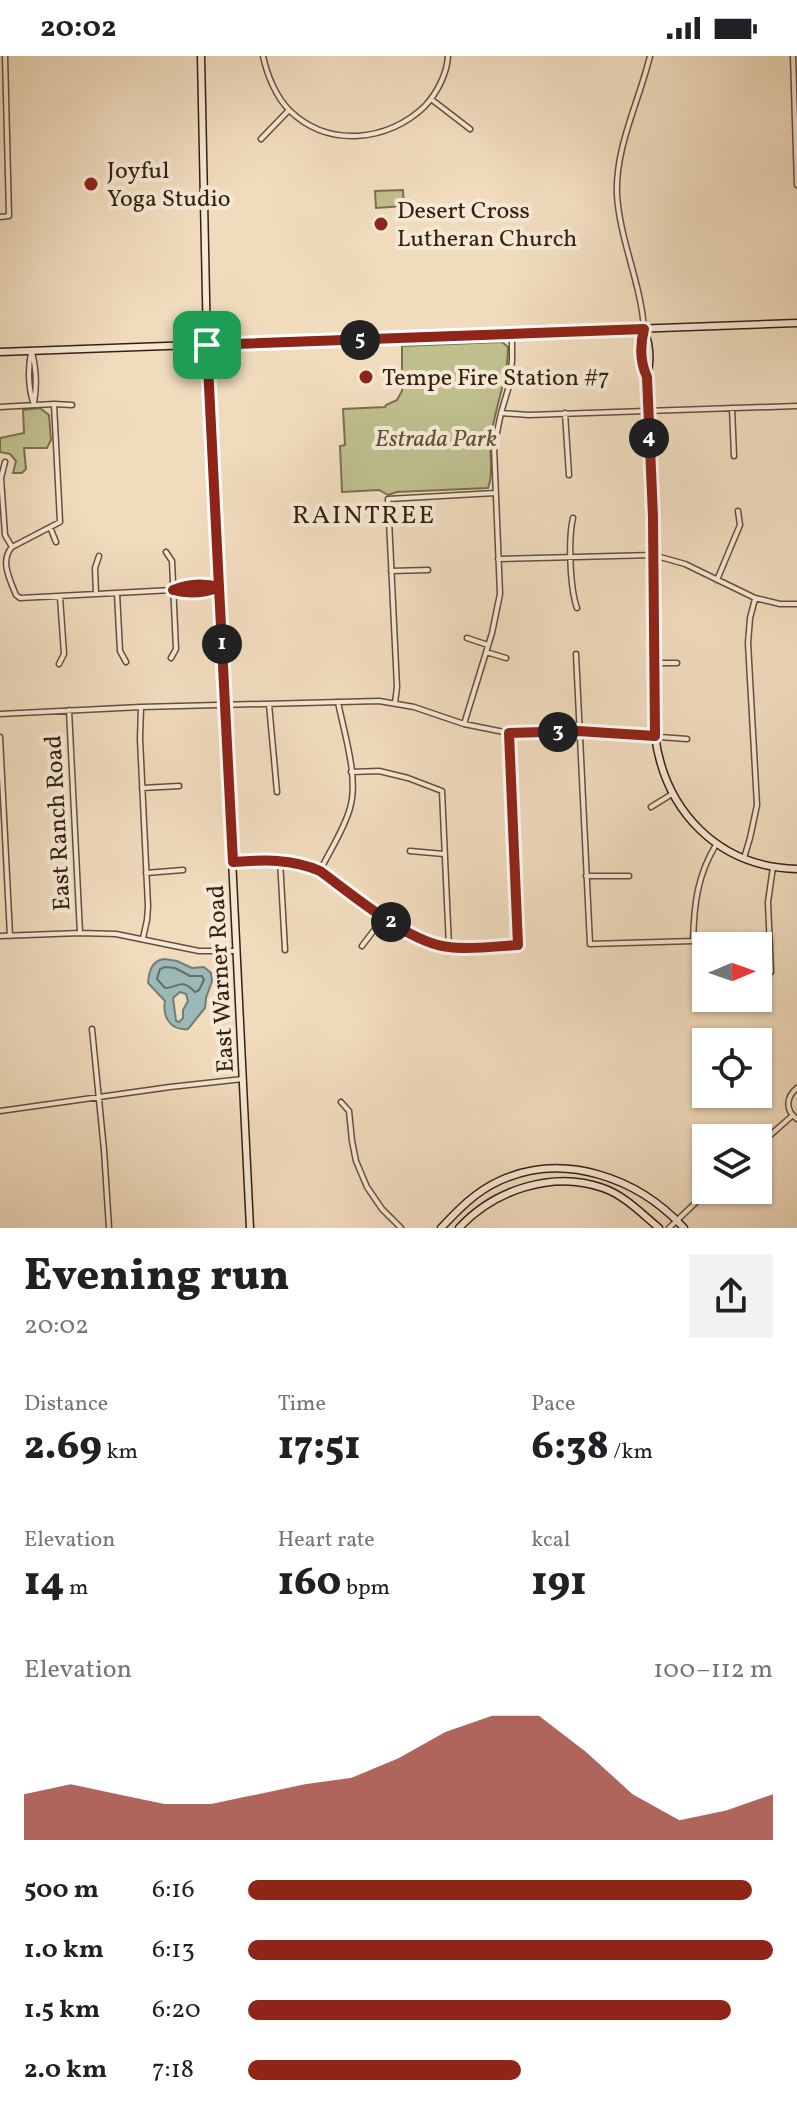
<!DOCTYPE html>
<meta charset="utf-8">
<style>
body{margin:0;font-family:Vollkorn,serif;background:#f2f2f2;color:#202124;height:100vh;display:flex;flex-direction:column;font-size:30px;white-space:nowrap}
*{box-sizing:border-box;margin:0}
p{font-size:26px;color:#757577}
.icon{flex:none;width:44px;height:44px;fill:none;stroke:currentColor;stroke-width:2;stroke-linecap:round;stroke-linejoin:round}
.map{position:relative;height:1172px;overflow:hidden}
.drawer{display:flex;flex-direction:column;background:#fff;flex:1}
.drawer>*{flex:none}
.needle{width:52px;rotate:88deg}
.controls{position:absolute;left:692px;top:876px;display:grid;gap:16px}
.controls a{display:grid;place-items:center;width:80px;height:80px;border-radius:0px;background:#fff;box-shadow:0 2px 6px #0004;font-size:40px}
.pin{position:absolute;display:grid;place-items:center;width:68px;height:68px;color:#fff;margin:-34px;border-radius:16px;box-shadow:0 4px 12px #0006}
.km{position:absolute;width:40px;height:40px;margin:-20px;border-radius:50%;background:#222;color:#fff;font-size:22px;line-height:40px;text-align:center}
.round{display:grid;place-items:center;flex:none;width:84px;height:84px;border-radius:0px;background:#f2f2f2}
.overview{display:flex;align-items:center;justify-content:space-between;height:136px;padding:0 24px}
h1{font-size:44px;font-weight:800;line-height:60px}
.stats{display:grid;grid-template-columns:repeat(3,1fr);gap:12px;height:136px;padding:8px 24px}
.stats div{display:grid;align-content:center}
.stats b{font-size:40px;font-weight:800}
.stats small{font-size:22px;font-weight:400}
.stats p{font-size:22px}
.chart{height:224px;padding:16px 24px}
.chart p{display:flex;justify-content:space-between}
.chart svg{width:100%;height:144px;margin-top:8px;fill:#8f2418;opacity:.7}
ul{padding:0 24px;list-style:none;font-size:26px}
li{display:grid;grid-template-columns:128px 96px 1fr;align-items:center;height:60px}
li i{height:20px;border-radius:10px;background:#8f2418}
.status{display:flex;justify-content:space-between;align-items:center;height:56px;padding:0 40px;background:#fff;direction:ltr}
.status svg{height:22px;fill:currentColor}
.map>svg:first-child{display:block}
.green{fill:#bfbe8d;stroke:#7b6f4f;stroke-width:2}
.water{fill:#9bbab7;stroke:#737c75;stroke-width:2;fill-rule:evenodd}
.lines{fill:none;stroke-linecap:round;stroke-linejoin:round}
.shore{stroke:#696d64;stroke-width:2}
.street-casing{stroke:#654f3c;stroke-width:7}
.secondary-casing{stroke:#372011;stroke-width:9}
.street{stroke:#f5e8d4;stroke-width:4}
.secondary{stroke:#f5e8d4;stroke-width:6}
.route-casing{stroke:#fff;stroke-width:16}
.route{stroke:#8f2418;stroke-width:10}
.poi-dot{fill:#8f2418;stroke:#f5e8d4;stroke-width:3}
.labels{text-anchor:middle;stroke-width:8;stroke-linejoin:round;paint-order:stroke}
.poi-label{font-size:24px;fill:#372011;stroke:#f5e8d4;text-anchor:start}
.park-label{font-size:24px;font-style:italic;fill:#604f36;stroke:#f5e8d4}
.street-label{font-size:24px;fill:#372011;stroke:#f5e8d4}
.neighbourhood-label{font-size:26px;letter-spacing:2px;fill:#372011;stroke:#f5e8d4}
</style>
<div class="status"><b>20:02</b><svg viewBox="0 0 49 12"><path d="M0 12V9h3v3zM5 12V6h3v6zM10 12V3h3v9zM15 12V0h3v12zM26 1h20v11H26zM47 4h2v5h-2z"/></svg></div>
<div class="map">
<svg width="797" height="1172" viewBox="0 0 797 1172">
<rect width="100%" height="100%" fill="#f0dbbd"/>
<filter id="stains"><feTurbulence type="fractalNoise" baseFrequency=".0025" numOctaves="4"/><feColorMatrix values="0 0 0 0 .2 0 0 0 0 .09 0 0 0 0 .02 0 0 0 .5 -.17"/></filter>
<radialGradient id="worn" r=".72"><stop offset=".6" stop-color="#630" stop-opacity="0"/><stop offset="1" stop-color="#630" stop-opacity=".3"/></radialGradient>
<path class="green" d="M403,134L404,150L376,152L375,135Z
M502,286L508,291C508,323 495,350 491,381C489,397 494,418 488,432L397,436L388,439L379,434L342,436L340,390L345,389L343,353L385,351L386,349L397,344L402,335V290Z
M40,352L49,359L51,384L47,392H24L26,413L22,417H13L16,405L10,398L0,396V382L24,377L23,354Z"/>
<path class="water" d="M164,903L177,905L192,912L204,911L211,917L212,925L206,942L205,952L188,973C171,975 162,961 165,945L148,927C149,916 151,905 164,903ZM180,936L186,938L188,945L183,954V962L179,966L176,965L173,942Z"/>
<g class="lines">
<path class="shore" d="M165,911L175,912L190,920H202L204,924L199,934L195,936C180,921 179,932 165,932L157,923L160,913Z"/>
<defs>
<path id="street" d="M263,0C267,19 276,41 290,55C329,92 388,86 425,50C437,37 447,18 448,0
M793,0L797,129
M431,43L470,73
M261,83L289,54
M0,161L9,160L5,0
M644,273C641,227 620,185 617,139C615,91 639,46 650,0
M31,296C28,313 28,332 34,349
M32,296C36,312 37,330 34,347
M0,351L54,348L72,349
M732,352L734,400
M501,357L529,359L797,350
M565,357L569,419
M5,406L1,422L5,479L12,491C0,504 9,522 16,539L20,542L173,534C188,538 204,537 219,531
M573,462C568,483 570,532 577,552
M50,471L56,486
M12,491L60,466L54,348
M166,496L172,505L176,593L171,602
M498,503L653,499L685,508L755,542L780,548H797
M391,515L428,514
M717,524L740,469L738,455
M175,533C187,528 205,527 217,531
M117,537L120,595L126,606
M96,538L95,512L99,500
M467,582L488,589
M486,596L506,602
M576,598L590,888L693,885C694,849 697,819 717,787
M655,607H677
M59,608L64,598L60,541
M395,647L397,631L388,443L495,437
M269,648L277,736
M141,651L140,683L148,850L147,864L143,882
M69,654L80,877
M0,658L141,651L379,645L414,651L464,668L509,677L578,675L687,683
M464,668L492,577L500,538L494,391L501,357L509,330L512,305V278
M0,681L10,880
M351,716L379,715L408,722L442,735L449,891
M142,732L179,730
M651,751L672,738
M410,795L444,798
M744,802L750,782L757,749L748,587L750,562L755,543
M280,804L285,894
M233,806C264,804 291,802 320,815C353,839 409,887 449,891C471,894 496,890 518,889L509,677
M320,815C330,794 344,774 350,752C359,722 344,677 338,646
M146,817L183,814
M586,820H629
M0,880L80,877L116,878L199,895H237
M362,890L384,861
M771,916L768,846L773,811
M92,973L104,1094L109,1172
M797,1032C786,1041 785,1054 797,1063
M341,1046L349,1055L352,1085L356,1105L367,1131L382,1153L401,1172
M0,1055L170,1031L243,1023
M758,1090L793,1059
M669,1172L709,1134"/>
<path id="secondary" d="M201,0L207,289L250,1172
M644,273C650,289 651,305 647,321L653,461L655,680C665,755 718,811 797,813
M644,274C640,289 641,307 647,321
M0,296L797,267
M441,1172C458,1154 475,1136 499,1125C564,1095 638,1122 684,1172
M459,1172C494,1134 553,1114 603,1132C624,1139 642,1158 659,1172"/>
</defs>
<use href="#street" class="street-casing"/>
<use href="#secondary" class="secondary-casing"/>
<use href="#street" class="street"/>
<use href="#secondary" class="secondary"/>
</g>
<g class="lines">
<defs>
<path id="route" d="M207,289L219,531C204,537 188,538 173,534C187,528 204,527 219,531L233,806C263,804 291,802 320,815C353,839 409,887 449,891C471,894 496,890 518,889L509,677L578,675L655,680L653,461L647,321C640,306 640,289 644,273L207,289"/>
</defs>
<use href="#route" class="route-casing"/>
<use href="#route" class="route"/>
</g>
<g class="poi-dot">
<circle cx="91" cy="128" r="8"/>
<circle cx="381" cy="168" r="8"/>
<circle cx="366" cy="321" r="8"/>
</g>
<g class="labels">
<g class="poi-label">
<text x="107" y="122">Joyful<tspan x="107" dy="28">Yoga Studio</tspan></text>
<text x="397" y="162">Desert Cross<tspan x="397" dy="28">Lutheran Church</tspan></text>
<text x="382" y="329">Tempe Fire Station #7</text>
</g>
<g class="park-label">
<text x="436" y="390">Estrada Park</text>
</g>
<g class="street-label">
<text transform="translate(57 767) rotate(-93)" y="8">East Ranch Road</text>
<text transform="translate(220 923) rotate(-93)" y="8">East Warner Road</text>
</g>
<g class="neighbourhood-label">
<text x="364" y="467">RAINTREE</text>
</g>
</g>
<rect width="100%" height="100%" filter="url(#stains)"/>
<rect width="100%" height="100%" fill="url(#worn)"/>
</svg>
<div class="controls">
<a><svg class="needle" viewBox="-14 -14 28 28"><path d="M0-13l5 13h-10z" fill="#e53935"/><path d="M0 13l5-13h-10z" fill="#757577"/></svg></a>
<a><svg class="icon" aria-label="locate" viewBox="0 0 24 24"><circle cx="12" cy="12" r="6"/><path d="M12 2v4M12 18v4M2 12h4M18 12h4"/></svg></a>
<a><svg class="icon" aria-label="layers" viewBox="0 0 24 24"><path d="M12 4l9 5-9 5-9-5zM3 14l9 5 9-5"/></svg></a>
</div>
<div class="pin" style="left:207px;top:289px;background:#1e9e55"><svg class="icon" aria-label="arrive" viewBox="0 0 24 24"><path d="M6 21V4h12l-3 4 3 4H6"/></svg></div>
<b class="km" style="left:222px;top:588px">1</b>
<b class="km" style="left:391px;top:866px">2</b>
<b class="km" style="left:558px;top:676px">3</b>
<b class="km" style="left:649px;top:382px">4</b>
<b class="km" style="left:360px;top:284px">5</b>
</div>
<section class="drawer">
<div class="overview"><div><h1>Evening run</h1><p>20:02</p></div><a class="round"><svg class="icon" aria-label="share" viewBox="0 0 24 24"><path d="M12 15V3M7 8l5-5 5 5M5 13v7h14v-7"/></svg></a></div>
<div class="stats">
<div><p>Distance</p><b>2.69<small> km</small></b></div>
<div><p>Time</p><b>17:51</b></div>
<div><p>Pace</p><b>6:38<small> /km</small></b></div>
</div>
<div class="stats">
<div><p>Elevation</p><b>14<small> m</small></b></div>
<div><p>Heart rate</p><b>160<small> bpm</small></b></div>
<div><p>kcal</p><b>191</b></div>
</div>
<div class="chart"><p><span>Elevation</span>100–112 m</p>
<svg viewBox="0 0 160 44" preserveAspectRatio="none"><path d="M0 44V30L10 27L20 30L30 33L40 33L50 30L60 27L70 25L80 19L90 11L100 6L110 6L120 17L130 30L140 38L150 35L160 30V44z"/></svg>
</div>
<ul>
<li><b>500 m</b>6:16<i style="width:96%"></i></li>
<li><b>1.0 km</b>6:13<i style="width:100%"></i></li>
<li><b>1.5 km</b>6:20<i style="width:92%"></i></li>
<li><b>2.0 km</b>7:18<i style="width:52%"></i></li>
</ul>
</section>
